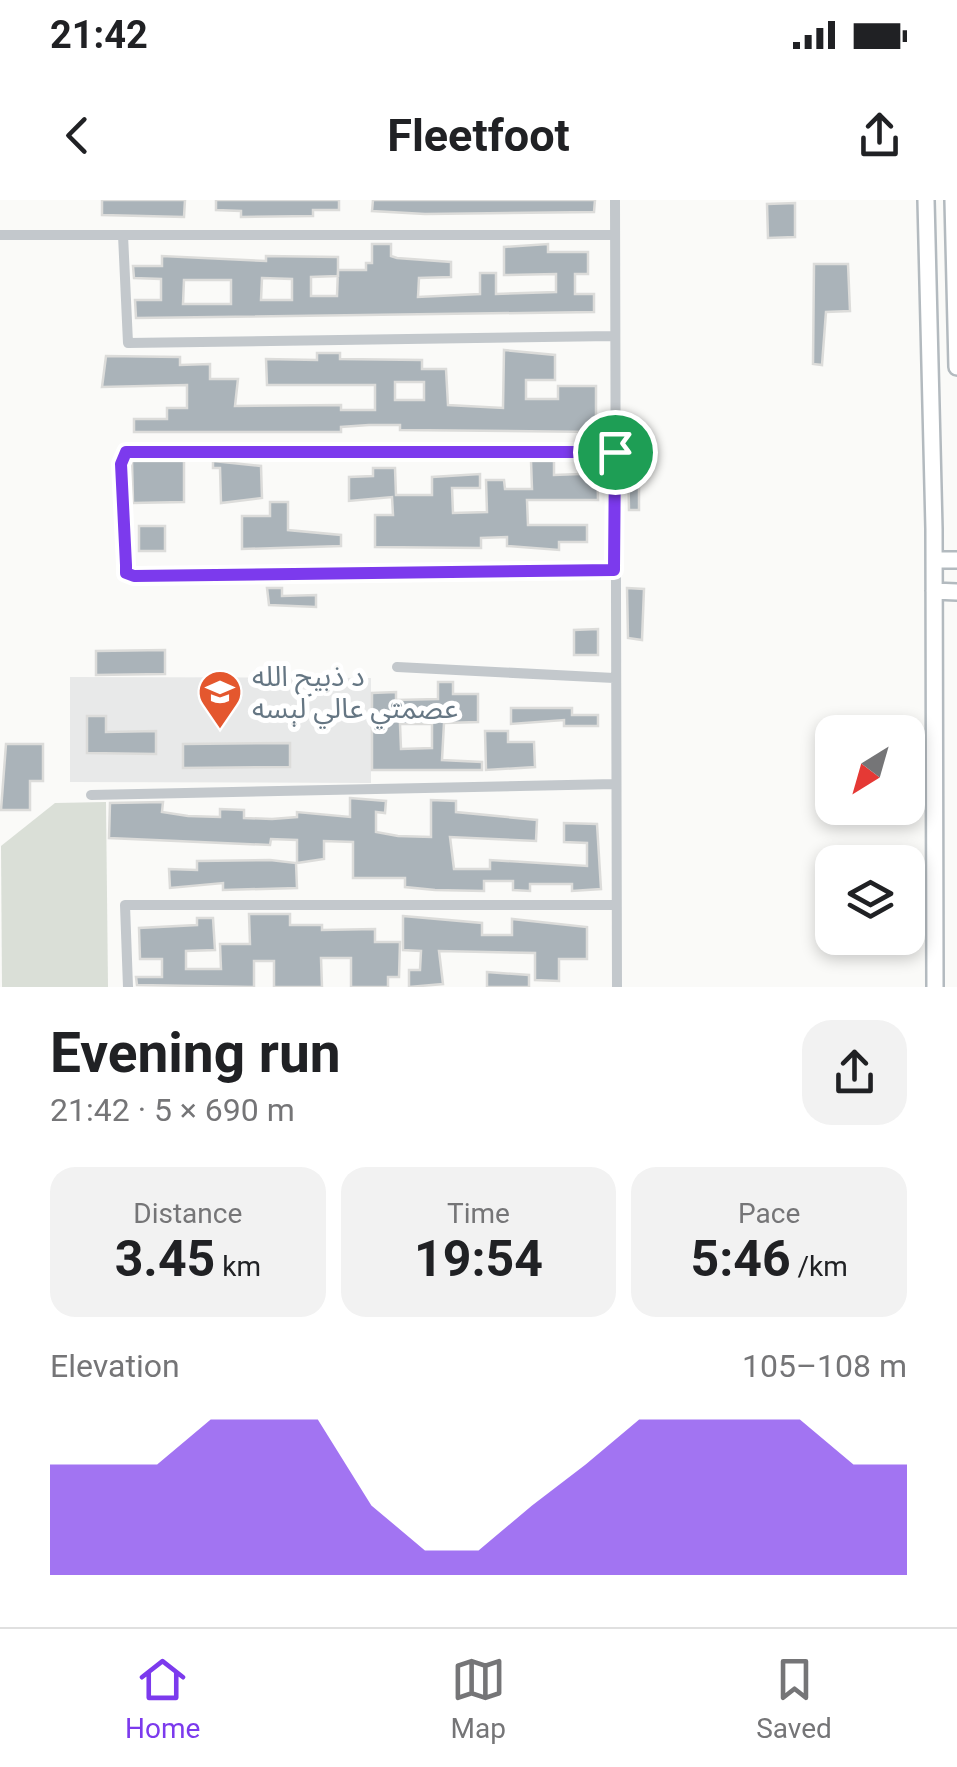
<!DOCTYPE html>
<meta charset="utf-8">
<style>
body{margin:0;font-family:Roboto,"Noto Sans Arabic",sans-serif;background:#f2f2f2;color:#202124;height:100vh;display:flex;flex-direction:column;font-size:38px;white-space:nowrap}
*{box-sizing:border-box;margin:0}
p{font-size:32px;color:#757577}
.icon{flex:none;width:55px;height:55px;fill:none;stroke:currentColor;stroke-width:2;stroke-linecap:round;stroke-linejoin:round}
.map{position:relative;height:787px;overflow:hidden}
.details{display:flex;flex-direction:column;background:#fff;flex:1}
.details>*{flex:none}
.needle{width:65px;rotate:217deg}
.buttons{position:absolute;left:815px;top:515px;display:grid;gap:20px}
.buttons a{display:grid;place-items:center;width:110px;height:110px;border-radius:20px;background:#fff;box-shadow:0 5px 15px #0003;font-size:50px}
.pin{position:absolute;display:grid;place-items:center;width:85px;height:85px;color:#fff;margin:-42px;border:5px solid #fff;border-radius:50%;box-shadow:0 2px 10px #0007}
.round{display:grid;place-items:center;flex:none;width:105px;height:105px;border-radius:30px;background:#f2f2f2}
.summary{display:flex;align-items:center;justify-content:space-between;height:170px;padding:0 50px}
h1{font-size:55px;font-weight:700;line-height:75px}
.metrics{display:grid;grid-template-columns:repeat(3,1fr);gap:15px;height:170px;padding:10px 50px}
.metrics div{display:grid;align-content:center;border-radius:25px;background:#f2f2f2;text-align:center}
.metrics b{font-size:50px;font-weight:700}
.metrics small{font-size:28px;font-weight:400}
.metrics p{font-size:28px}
.chart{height:280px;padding:20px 50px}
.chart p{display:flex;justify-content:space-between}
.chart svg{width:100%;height:180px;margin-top:10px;fill:#7c3aed;opacity:.7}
.status{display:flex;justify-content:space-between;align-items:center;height:70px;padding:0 50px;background:#fff;direction:ltr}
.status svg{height:28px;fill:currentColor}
header{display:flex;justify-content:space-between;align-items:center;height:130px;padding:0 50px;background:#fff;font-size:45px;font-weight:700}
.tab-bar{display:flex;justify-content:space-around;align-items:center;height:140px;border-top:2px solid #e0e0e0;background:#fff;font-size:28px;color:#757577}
.tab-bar a{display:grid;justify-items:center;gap:5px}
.tab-bar .active{color:#7c3aed}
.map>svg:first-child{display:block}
.built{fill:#e8e9e9}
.green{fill:#dadfd7}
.building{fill:#aab3b9;stroke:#dcdcda;stroke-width:2.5;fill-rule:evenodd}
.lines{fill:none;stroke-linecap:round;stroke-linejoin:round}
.secondary-casing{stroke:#b3babf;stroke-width:20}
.minor{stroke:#c3c8cc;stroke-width:10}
.secondary{stroke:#fff;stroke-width:15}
.route-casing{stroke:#fff;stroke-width:20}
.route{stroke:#7c3aed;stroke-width:12}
.labels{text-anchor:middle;stroke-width:10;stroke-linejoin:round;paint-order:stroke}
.poi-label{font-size:28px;fill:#657683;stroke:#fff;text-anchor:start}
</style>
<div class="status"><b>21:42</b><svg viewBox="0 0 49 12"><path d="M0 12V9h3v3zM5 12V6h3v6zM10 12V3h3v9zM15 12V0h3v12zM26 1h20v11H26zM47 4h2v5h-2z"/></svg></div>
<header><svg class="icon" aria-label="back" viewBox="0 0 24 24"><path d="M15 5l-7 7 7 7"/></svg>Fleetfoot<svg class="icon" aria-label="share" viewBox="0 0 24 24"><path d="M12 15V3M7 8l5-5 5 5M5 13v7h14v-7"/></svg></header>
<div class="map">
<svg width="957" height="787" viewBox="0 0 957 787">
<rect width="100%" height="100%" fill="#fafaf8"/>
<path class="built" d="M70,477L371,478V583L70,582Z"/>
<path class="green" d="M106,602L108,787H2L1,646L55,603Z"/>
<path class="building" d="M102,0H185L184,17L102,15Z
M216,0H339V10H313V16L241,17V11L216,10Z
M373,0H595L594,12L425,14L372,11Z
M795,3V37L768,38L767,4Z
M372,44H391V56L397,58L451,62V77L419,78L418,97L480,94V73H496V94L556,92V74L504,75V47L548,44V52H588V74H575V94H594V112L136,118L135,100H161V79L134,78L133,66H162V56L266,61V56L338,57V76L311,77V96H337L338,70H366V63H372ZM262,78L292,79V100H261ZM184,80H231V104H183Z
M814,64H848L850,111L826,112L822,165L813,164Z
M504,150L555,155V180H526V199H558V186H596V232L400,230V225H369L341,227V232H134V219H167V208H187V185L102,187L106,156L180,157V165L210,164V179H238L235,206L341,205V210H375V185H267L266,159L317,160V153H340V159L422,160V169H446L448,205L503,208ZM395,182H424V200H395Z
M628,258H639V310H629Z
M132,261H184V302L133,303Z
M213,261L261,266L262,298L221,303L220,268H213Z
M531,261H554V275L579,274V261H597L598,300H527L528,325H587V342H559V350L507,346V337L481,338V348L375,347V315H393L392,297L349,301V277L373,276V268H395L396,295H432V277L480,274V288H452L453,313L487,312L486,280H504L505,289H532Z
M270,302H288V330L341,335V346L242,349V316H270Z
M139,326H165V351H139Z
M267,388H282V396L316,395V407L269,405Z
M627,388L644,389L642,440L628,438Z
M598,429V455H574V430Z
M165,450V474L96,475V451Z
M438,482H453V494H478V522L444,523L442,560L482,562V570H372V493L396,492V500L438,499ZM400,524H432V548L401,549Z
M511,508H572V515H598V526H564V520L511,524Z
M87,516H106V532L156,531V554L87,553Z
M485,531H508V542H534L535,567L486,570Z
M290,543V567L183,568V544Z
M6,544H43V581H30V610H1Z
M350,598L386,601L385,613L376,612V632L398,636L431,637V600L456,601V612L537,620L536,641L450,637L454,669H490V660L587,666V643L564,642V623L597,624L601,689L572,691V684H530V691L513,690V681H484V691L435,690L405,687V678H353V642L324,641V659L297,663V640L271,639L270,645L109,638L110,603L163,602L162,612L188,616L220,617V609L244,610V618L272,619L297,617V612L350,617Z
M270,660L296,663L297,688L223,690V683L170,688L169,669L197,670V661Z
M249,714H290V725H322V730L375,729V742H400L399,777H388V787H351V758H321L322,787H274V761H254V787L137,785L136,777H162V759H140L139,728L197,725V718H213L215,750L186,751V769H221L220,744H250Z
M403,716L482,723V735H512V719L587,727V759H559V781L535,780V753L439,751L443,784L409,787V770H420L421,751L403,750Z
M487,772L529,775V787H487Z"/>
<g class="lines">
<defs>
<path id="secondary" d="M926,0L934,329L935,787
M953,0L957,167
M934,360H957
M934,391L957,392"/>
</defs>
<use href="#secondary" class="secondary-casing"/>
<path class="minor" d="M615,0L617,787
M0,35H614
M123,35L128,143L613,136
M614,370L134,376L127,373L126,365L121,264L127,252H615
M397,467L614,478
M91,595L615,584
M128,787L125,705H616"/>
<use href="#secondary" class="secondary"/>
</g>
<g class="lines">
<defs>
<path id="route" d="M126,252H615L614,370L134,376L126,373V365L121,264Z"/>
</defs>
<use href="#route" class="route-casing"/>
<use href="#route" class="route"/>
</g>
<defs>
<symbol id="school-pin" viewBox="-11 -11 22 30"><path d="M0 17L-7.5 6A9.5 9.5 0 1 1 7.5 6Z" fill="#e4572e" stroke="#fff"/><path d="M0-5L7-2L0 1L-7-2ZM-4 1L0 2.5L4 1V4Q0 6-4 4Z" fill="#fff"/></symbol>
</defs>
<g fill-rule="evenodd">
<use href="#school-pin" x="195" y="467" width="50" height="68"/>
</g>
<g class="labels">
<g class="poi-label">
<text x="252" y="486">د ذبیح الله<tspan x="252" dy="32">عصمتي عالي لېسه</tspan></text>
</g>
</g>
</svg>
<div class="buttons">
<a><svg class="needle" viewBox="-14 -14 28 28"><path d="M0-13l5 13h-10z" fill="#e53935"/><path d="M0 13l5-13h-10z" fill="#757577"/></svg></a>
<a><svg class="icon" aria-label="layers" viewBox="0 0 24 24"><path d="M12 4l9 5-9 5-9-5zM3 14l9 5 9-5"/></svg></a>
</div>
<div class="pin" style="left:615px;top:252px;background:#1e9e55"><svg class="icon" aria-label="arrive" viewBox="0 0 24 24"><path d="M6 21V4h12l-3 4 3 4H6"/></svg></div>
</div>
<section class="details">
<div class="summary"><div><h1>Evening run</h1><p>21:42 · 5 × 690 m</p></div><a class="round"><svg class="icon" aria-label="share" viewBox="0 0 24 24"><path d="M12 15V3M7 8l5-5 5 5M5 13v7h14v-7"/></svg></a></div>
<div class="metrics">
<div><p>Distance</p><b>3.45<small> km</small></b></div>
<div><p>Time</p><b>19:54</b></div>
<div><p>Pace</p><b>5:46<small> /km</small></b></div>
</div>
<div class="chart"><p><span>Elevation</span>105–108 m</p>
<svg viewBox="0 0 160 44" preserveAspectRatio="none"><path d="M0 44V17L10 17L20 17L30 6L40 6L50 6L60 27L70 38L80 38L90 27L100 17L110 6L120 6L130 6L140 6L150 17L160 17V44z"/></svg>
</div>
</section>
<nav class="tab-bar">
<a class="active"><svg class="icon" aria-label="home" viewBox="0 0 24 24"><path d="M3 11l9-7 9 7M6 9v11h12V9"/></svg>Home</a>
<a><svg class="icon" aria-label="map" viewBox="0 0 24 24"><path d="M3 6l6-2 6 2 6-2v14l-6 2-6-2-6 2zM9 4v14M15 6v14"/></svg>Map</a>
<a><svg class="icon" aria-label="saved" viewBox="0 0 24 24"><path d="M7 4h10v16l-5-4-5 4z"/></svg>Saved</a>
</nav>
